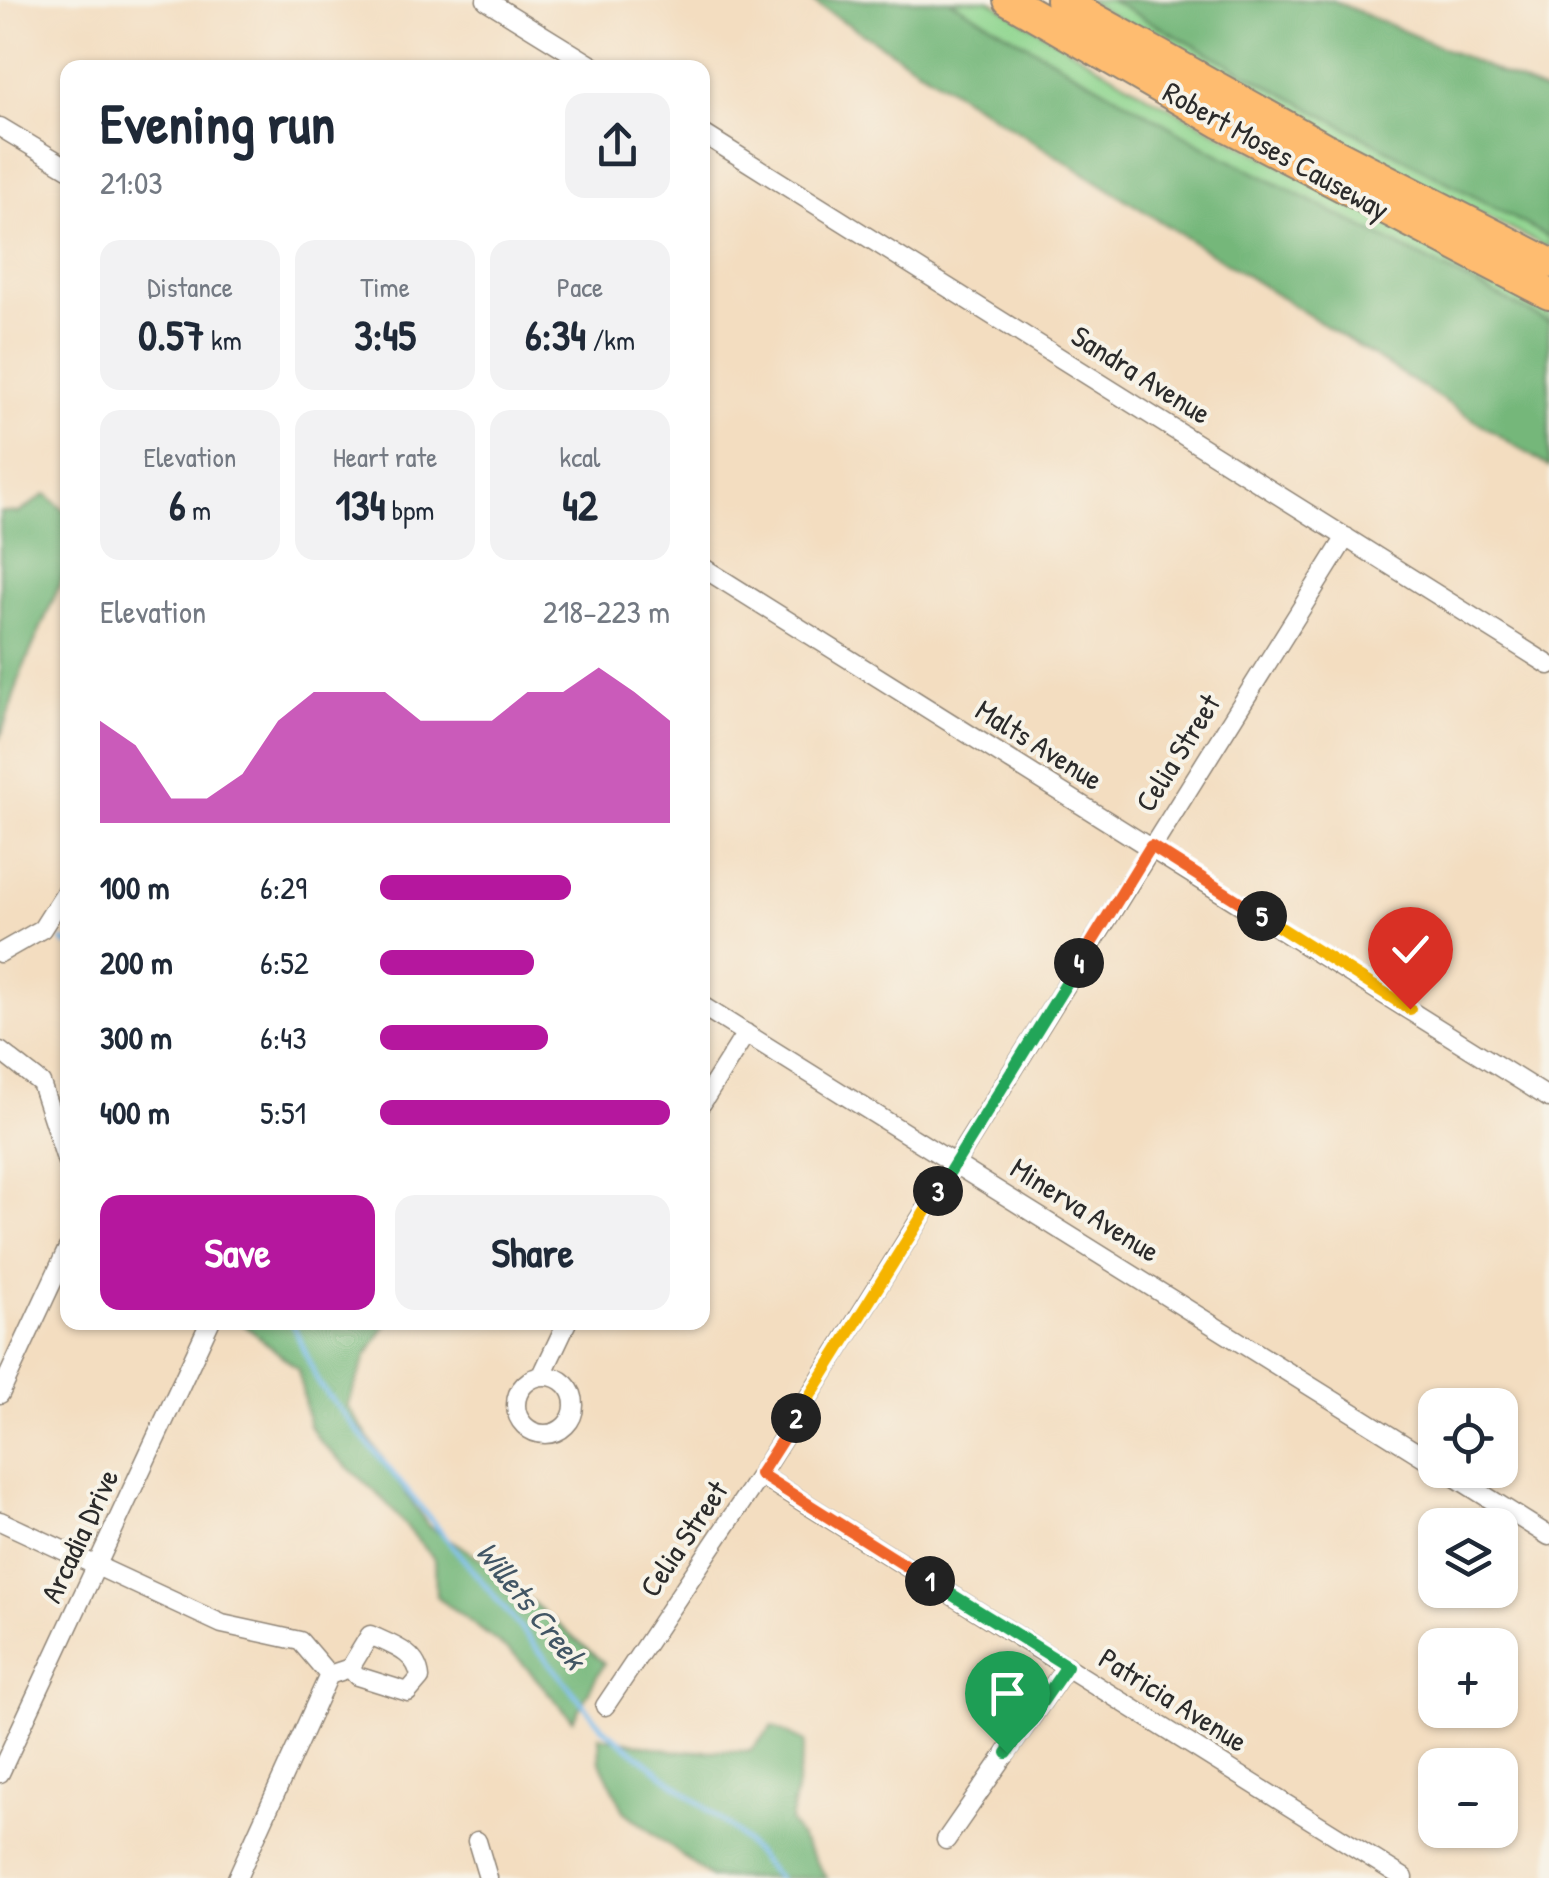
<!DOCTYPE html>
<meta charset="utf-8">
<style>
body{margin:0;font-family:"Patrick Hand",sans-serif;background:#f2f2f3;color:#1f2937;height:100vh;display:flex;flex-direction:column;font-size:38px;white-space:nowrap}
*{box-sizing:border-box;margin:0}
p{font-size:32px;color:#747a83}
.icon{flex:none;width:55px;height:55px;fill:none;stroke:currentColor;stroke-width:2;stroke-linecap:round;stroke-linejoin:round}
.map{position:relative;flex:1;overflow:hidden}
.side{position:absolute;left:60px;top:60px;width:650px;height:1270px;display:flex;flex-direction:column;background:#fff;border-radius:20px;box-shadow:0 2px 8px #0004}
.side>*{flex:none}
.tools{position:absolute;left:1418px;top:1388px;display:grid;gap:20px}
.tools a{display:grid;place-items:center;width:100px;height:100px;border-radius:20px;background:#fff;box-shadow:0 2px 8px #0004;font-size:50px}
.pin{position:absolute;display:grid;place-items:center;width:85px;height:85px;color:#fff;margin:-102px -42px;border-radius:50% 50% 50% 0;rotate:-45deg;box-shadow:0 0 10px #0007}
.pin .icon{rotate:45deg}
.km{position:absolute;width:50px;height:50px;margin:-25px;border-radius:50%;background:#222;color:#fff;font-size:28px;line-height:50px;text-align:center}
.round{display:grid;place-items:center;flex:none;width:105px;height:105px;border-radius:20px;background:#f2f2f3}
.headline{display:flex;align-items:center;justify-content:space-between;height:170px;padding:0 40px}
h1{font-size:55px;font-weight:700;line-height:75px}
.metrics{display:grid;grid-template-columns:repeat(3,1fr);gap:15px;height:170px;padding:10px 40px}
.metrics div{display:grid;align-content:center;border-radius:20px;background:#f2f2f3;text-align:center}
.metrics b{font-size:42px;font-weight:700}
.metrics small{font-size:28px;font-weight:400}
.metrics p{font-size:28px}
.chart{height:280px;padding:20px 40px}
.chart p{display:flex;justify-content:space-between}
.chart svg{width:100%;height:180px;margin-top:10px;fill:#b5179e;opacity:.7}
.button{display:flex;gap:20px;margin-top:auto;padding:20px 40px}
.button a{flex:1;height:115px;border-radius:20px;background:#b5179e;color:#fff;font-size:40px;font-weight:700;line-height:115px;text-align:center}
.button a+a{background:#f2f2f3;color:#1f2937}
ul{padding:0 40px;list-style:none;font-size:32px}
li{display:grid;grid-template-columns:160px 120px 1fr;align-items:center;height:75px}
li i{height:25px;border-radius:12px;background:#b5179e}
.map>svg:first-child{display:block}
.green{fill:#90d690;stroke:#5e805e;stroke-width:2.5}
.forest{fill:#74b77a;stroke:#507152;stroke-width:2.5}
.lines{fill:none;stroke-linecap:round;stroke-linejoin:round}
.stream{stroke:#76bbed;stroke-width:5}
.street-casing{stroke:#8f8476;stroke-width:21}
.highway-casing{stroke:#8f8476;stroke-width:34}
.street{stroke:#fff;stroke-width:18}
.highway{stroke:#febc70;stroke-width:30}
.split-1-casing{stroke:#fff;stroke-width:20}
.split-2-casing{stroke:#fff;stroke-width:20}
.split-3-casing{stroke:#fff;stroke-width:20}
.split-4-casing{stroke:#fff;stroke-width:20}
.split-5-casing{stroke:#fff;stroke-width:20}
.split-6-casing{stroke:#fff;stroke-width:20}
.split-1{stroke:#22a559;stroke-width:12}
.split-2{stroke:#f0652b;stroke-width:12}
.split-3{stroke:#f5b400;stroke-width:12}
.split-4{stroke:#22a559;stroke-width:12}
.split-5{stroke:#f0652b;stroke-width:12}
.split-6{stroke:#f5b400;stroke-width:12}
.labels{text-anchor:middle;stroke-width:8;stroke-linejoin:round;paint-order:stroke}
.street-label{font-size:30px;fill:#2b2b2b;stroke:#f7f3e8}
.water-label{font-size:32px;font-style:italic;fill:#425665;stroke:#f7f3e8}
</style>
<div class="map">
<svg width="1549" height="1878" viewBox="0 0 1549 1878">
<rect width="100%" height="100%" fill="#f7f3e8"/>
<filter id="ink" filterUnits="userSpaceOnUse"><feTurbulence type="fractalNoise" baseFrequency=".01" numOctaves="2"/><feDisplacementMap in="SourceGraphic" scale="20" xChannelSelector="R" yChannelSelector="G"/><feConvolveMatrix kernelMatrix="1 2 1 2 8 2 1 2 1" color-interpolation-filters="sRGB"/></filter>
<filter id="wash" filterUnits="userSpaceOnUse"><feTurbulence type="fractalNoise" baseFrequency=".0048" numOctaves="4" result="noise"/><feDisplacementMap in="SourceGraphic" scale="40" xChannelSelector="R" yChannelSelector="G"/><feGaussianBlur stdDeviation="2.25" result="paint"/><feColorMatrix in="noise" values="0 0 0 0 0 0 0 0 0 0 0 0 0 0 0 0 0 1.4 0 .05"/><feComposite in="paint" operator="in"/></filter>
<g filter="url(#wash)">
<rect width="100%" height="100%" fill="#f3ddc0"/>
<path class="green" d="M949,0H989L1148,96L1549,305V322L1214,152Z
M1085,0H1110L1549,237V248L1364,156Z"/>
<path class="forest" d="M810,0H949L1214,152L1549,322V467Z
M1110,0H1332L1549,94V237Z
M46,494L67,513V568L22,671L0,739V512L19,513Z
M242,1323H387L366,1357L347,1406L428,1526L480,1558L604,1663L573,1720L517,1657L436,1596L435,1560L382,1498L321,1443L309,1425L298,1369Z
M773,1726L805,1742L790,1822L827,1878H711L624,1811L600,1762L599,1736L673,1751H750Z"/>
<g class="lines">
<path class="stream" d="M63,941L68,945
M292,1322L319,1384L602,1727L736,1832L778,1878"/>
</g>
</g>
<g filter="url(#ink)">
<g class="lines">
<defs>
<path id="street" d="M486,0L596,68
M0,127L68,168
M702,133L1549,665
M702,567L1549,1098
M0,953L42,929L68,888
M702,1006L1435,1464
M0,1051L41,1083L68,1165
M702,1103L746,1033
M542,1375L567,1322
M516 1405a29 29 0 1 1 58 0a29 29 0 1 1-58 0Z
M0,1394L68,1248
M1444,1470L1549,1536
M760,1475L1404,1878
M0,1521L222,1624L300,1641L329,1675L350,1668L370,1635C391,1645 418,1652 420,1678L408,1692L357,1676L350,1668
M605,1706L760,1475L1346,537
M0,1773L210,1322
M946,1840L1067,1666
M477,1841L488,1878
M237,1878L329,1675"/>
<path id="highway" d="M1009,0L1221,123L1549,294
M1061,0L1323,147L1549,263"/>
</defs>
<use href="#street" class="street-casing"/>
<use href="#highway" class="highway-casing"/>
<use href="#street" class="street"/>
<use href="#highway" class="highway"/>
</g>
</g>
<g class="lines" filter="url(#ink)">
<defs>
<path id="split-1" d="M930,1581L1067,1666L1007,1753"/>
<path id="split-2" d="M796,1418L760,1474L930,1581"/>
<path id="split-3" d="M796,1418L938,1191"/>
<path id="split-4" d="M938,1191L1079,963"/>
<path id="split-5" d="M1079,963L1151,846L1262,916"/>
<path id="split-6" d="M1262,916L1410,1009"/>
</defs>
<use href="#split-1" class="split-1-casing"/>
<use href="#split-2" class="split-2-casing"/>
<use href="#split-3" class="split-3-casing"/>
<use href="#split-4" class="split-4-casing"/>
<use href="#split-5" class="split-5-casing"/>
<use href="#split-6" class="split-6-casing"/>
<use href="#split-1" class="split-1"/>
<use href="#split-2" class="split-2"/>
<use href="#split-3" class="split-3"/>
<use href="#split-4" class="split-4"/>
<use href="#split-5" class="split-5"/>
<use href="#split-6" class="split-6"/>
</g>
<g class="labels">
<g class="street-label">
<text transform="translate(1276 151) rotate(29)" y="10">Robert Moses Causeway</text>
<text transform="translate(1141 375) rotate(32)" y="10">Sandra Avenue</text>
<text transform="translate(1039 745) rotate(32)" y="10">Malts Avenue</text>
<text transform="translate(1178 753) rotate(-58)" y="10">Celia Street</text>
<text transform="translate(1085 1210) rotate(32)" y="10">Minerva Avenue</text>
<text transform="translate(80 1536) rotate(-65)" y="10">Arcadia Drive</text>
<text transform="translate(684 1539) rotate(-56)" y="10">Celia Street</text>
<text transform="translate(1173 1700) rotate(32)" y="10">Patricia Avenue</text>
</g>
<g class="water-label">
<text transform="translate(531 1605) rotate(51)" y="11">Willets Creek</text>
</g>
</g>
</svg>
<div class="tools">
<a><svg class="icon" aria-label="locate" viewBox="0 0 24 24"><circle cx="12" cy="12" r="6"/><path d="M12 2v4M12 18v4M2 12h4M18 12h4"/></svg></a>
<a><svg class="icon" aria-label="layers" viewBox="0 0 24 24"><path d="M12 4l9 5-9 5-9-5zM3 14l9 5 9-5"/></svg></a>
<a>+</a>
<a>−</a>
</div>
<div class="pin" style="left:1007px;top:1753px;background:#1e9e55"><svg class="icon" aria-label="arrive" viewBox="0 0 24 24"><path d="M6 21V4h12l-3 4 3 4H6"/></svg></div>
<div class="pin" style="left:1410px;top:1009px;background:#d93025"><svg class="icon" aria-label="check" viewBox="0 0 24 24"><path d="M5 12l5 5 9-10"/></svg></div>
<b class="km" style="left:930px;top:1581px">1</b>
<b class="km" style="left:796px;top:1418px">2</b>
<b class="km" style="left:938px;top:1191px">3</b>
<b class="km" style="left:1079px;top:963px">4</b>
<b class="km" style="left:1262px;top:916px">5</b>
<section class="side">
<div class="headline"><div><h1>Evening run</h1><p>21:03</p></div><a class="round"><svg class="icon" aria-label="share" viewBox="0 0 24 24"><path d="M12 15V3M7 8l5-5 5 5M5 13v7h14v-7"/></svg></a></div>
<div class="metrics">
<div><p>Distance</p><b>0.57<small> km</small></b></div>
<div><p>Time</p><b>3:45</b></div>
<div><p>Pace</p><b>6:34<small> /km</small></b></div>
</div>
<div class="metrics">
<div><p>Elevation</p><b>6<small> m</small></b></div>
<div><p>Heart rate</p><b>134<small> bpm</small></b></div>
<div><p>kcal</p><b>42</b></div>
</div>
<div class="chart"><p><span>Elevation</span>218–223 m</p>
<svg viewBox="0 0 160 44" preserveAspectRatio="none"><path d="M0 44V19L10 25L20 38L30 38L40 32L50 19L60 12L70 12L80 12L90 19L100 19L110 19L120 12L130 12L140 6L150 12L160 19V44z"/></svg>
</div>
<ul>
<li><b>100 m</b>6:29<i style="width:66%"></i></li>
<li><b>200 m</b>6:52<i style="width:53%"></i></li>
<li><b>300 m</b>6:43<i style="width:58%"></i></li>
<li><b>400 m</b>5:51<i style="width:100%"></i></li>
</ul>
<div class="button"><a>Save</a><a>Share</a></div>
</section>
</div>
